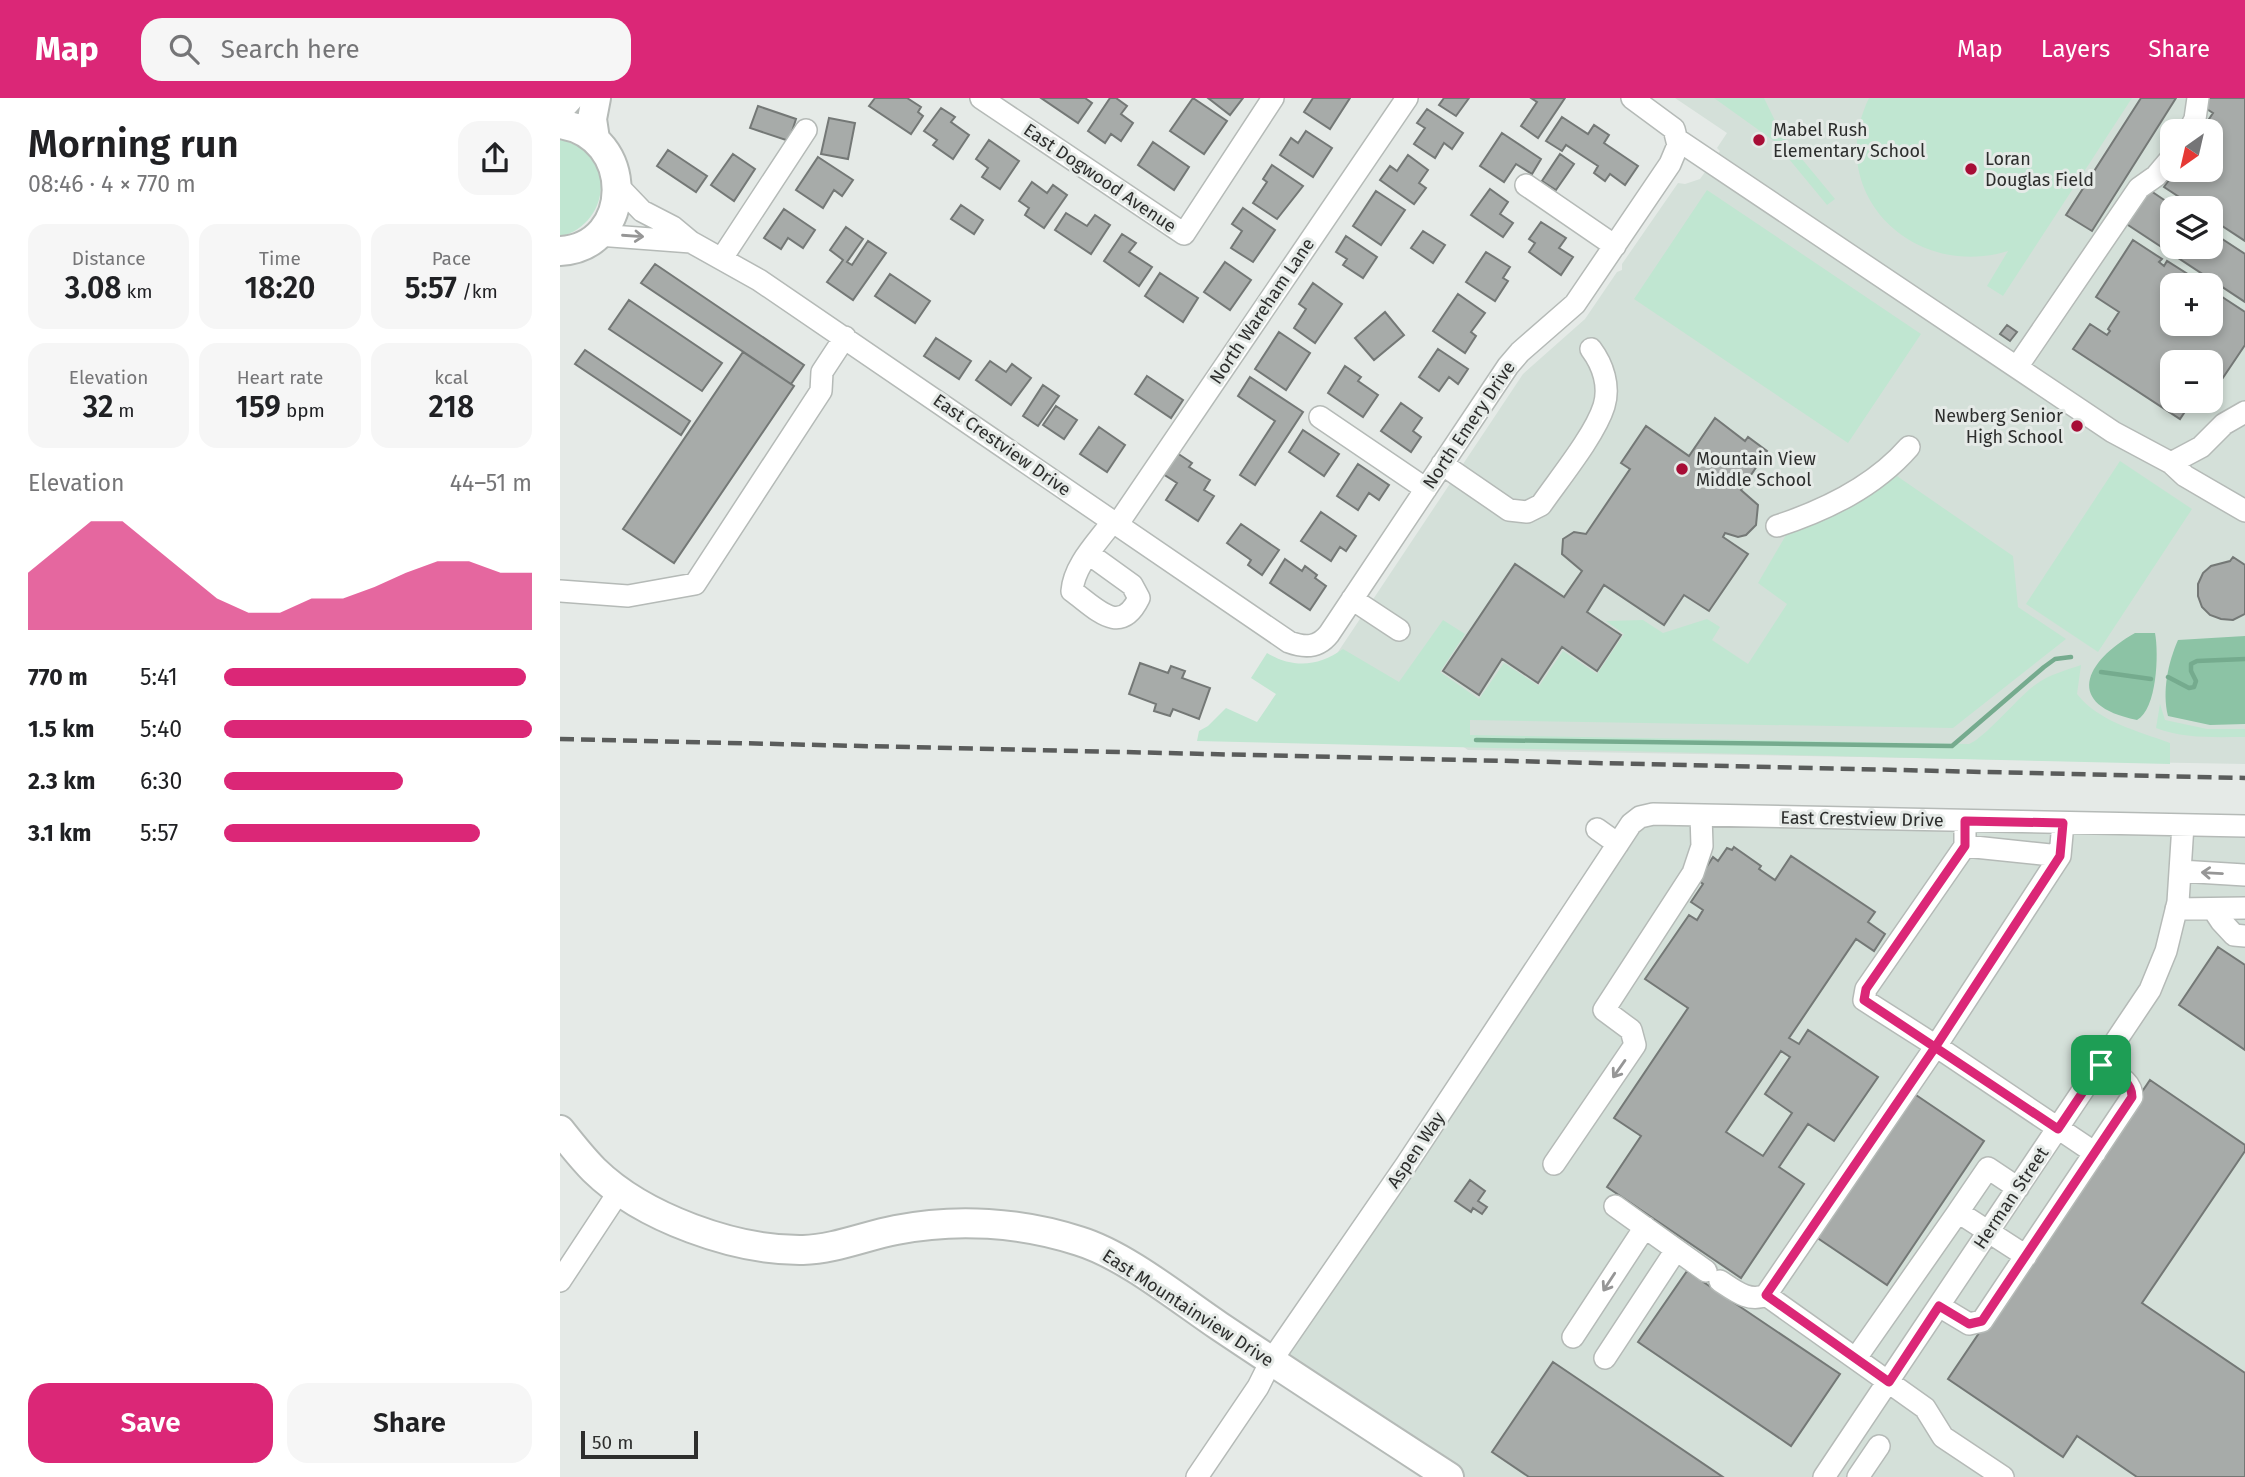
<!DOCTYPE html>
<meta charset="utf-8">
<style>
body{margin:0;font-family:"Fira Sans",sans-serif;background:#f6f6f6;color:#202124;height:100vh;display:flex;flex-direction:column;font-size:26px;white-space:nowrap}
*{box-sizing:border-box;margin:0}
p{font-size:23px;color:#757577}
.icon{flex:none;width:38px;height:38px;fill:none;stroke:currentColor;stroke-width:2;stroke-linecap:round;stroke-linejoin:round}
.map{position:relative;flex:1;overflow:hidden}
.side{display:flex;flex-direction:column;background:#fff;width:560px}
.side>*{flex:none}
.needle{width:46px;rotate:214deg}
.controls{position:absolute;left:1600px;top:21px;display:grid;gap:14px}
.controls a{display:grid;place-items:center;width:63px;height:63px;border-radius:14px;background:#fff;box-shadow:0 4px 10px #0003;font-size:35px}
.scale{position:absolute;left:21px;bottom:18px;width:117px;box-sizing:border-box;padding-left:7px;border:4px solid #2d2e2d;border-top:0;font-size:19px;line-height:24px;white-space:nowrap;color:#2d2e2d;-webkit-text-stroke:5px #e5eae7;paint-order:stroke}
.pin{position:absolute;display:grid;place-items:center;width:60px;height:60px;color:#fff;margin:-30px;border-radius:14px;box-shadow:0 4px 10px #0006}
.round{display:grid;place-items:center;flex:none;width:74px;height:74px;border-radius:21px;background:#f6f6f6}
.overview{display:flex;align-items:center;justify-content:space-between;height:119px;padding:0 28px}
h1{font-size:38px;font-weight:600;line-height:52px}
.figures{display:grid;grid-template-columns:repeat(3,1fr);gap:10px;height:119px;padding:7px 28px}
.figures div{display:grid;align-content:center;border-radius:18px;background:#f6f6f6;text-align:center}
.figures b{font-size:30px;font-weight:600}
.figures small{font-size:19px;font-weight:400}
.figures p{font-size:19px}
.chart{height:196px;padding:14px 28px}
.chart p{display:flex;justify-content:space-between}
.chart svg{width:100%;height:126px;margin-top:7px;fill:#db2777;opacity:.7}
.primary-button{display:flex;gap:14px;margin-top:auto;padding:14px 28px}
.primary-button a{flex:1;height:80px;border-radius:21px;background:#db2777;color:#fff;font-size:28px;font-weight:600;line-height:80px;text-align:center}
.primary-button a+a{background:#f6f6f6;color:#202124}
ul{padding:0 28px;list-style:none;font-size:23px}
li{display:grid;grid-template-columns:112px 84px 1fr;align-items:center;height:52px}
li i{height:18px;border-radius:9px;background:#db2777}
header{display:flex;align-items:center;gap:42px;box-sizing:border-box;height:98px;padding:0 35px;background:#db2777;color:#fff}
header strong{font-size:33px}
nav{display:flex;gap:38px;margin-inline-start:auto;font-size:24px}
.search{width:490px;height:63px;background:#f6f6f6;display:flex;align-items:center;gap:18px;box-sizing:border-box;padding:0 24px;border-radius:21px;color:#757577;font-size:26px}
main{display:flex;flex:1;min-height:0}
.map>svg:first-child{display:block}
.built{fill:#d4e0d9;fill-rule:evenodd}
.green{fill:#c0e6d1}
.forest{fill:#8cc3a5}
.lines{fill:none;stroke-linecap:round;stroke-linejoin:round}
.stream{stroke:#75ab8e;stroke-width:4.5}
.building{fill:#a7aba9;stroke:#747876;stroke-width:2;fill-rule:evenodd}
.minor-casing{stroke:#b5bab7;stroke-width:24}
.major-casing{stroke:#b5bab7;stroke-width:32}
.minor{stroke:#fff;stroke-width:21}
.major{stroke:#fff;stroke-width:28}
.rail{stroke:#5a5c5b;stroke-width:4.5;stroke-dasharray:14 7;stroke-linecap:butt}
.oneway{stroke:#969696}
.route-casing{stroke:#fff;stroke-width:14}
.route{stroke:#db2777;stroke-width:9}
.poi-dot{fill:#a70d36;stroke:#e5eae7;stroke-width:2.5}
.labels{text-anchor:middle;stroke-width:6;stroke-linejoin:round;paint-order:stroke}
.poi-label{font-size:18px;fill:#2d2e2d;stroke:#e5eae7;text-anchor:start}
.street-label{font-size:18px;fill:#2d2e2d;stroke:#e5eae7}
</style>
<header>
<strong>Map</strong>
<div class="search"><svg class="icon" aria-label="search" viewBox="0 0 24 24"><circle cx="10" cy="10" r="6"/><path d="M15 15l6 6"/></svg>Search here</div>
<nav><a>Map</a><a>Layers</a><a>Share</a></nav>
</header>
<main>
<section class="side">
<div class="overview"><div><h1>Morning run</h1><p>08:46 · 4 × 770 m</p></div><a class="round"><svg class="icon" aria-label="share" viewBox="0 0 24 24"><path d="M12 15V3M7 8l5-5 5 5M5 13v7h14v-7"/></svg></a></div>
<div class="figures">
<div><p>Distance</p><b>3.08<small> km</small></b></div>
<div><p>Time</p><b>18:20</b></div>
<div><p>Pace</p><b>5:57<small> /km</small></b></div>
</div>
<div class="figures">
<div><p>Elevation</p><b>32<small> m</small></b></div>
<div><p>Heart rate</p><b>159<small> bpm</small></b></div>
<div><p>kcal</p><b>218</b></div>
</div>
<div class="chart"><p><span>Elevation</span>44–51 m</p>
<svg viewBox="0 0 160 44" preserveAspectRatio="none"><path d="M0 44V24L10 15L20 6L30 6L40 15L50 24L60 33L70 38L80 38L90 33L100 33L110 29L120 24L130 20L140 20L150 24L160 24V44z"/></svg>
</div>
<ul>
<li><b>770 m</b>5:41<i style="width:98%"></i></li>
<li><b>1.5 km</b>5:40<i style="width:100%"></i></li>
<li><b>2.3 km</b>6:30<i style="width:58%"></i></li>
<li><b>3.1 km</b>5:57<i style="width:83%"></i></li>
</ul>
<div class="primary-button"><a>Save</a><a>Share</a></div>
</section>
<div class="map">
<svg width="1685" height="1379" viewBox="0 0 1685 1379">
<rect width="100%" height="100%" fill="#e5eae7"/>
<path class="built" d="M1115,0H1685V666L908,652L774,560L963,276L1025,221L1057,174L1062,172V166L1118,85L1125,86L1140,81L1160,53L1157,50L1167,35ZM1612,33H1650V72H1612ZM1612,110H1650V149H1612ZM1612,187H1650V226H1612ZM1612,264H1650V303H1612Z
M1093,716H1685V1379H884L711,1263L1058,746Z"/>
<path class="green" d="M1154,0H1204L1222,37L1275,101L1267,107L1214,43Z
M1309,0H1572L1443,198L1427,188L1448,153C1353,182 1263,95 1309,0Z
M0,42C56,52 53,125 0,139Z
M1147,92L1361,236L1288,345L1074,201Z
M1560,363L1632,411L1538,554L1466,506Z
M1334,376L1453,458L1458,509L1506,541L1393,630L910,622V637L1409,646C1425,640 1457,600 1475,587C1488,577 1506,572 1521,567L1517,596C1539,624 1578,633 1610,645V666L637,643L639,633L648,628L666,610L697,624L716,596L691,580L707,555C734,571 759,568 783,551L839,584L883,522L905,536L880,574L919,601L944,565L979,588L1003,553L1037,576L1064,536L1046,523L1083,522L1103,535L1147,521L1160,529L1152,542L1188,566L1227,506L1198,485L1226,437L1231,432Z
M1600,606L1605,622L1647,631H1685V639C1655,639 1624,641 1596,630Z"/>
<path class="forest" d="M1575,535H1595C1599,556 1597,611 1577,622C1504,607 1524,564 1575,535Z
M1685,538V626L1650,627L1608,618C1602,593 1608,565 1618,542Z"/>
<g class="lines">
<path class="stream" d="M1541,574L1591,581
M1608,579L1629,590L1634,589L1636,583L1631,573V566L1637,563L1685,561
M916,642L1392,648L1484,569L1495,561L1511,559"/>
</g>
<path class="building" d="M315,0H347L361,9L358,14L363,18L351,36L309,8Z
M481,0H525L532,5L518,25Z
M550,0H556L567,8L561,16L573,25L561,43L551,36L545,45L528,33Z
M633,0L667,23L644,56L610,33Z
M648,0H683L670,17Z
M753,0H790L770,31L744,14Z
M884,0H909L896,18L879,7Z
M971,0H1005L978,40L961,28L977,4Z
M1581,0H1616L1532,133L1506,117Z
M1648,0H1685V143L1650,120V110H1636L1604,89L1616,72H1650V33H1641L1653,15L1642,8Z
M198,8L236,21L229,43L190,30Z
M381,10L395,19L391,24L409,37L393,61L373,47L377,42L364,33Z
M867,11L903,35L892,51L884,45L875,60L854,46L865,30L857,25Z
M1002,19L1028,36L1034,27L1049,37L1044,45L1078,68L1065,87L1050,76L1045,83L1034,75L1038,68L1006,47L1002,53L986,43Z
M269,20L295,25L288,61L261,56Z
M746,33L772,50L753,79L720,57L731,40L738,45Z
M942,35L981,61L972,76L956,66L944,84L920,68Z
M429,42L459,63L440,91L422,79L428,70L416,61Z
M593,44L629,69L614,92L578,67Z
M108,52L147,78L136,94L97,68Z
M173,56L195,71L174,103L151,87Z
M1000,56L1014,66L996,92L982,83Z
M848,57L868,72L859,85L866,90L854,106L820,82L830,68L837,73Z
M258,59L293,82L282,98L274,92L263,110L236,92Z
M712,67L743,88L717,121L693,105L707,84L703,81Z
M472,84L487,95L493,87L507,97L484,130L465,117L469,110L459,103Z
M930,91L948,104L940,116L953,125L943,139L911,117Z
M1588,91L1616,110H1612V149H1650V133L1685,156V204L1565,125Z
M816,93L845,112L821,147L793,128Z
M401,107L423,122L414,136L391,121Z
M683,110L715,132L693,164L671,150L682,133L672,126Z
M224,111L255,132L243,150L228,140L221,151L204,140Z
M506,115L527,128L535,117L550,127L531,156L495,132Z
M981,124L1006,140L999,150L1013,159L1001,177L969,154L975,145L969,141Z
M286,129L303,141L287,164L292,167L308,143L326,155L293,202L267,184L283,162L270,152Z
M863,133L885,147L873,165L851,150Z
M562,136L576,145L569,154L592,169L579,188L544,163Z
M786,138L817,159L803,180L783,167L787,161L776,154Z
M1573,142L1602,161L1599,164L1604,168L1607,163L1645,187H1612V226H1650V191L1685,214V247L1650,299V264H1612V303H1632L1620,321L1513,251L1530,226L1547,237L1550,233L1548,231L1559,214L1536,199Z
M926,154L950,169L943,180L948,183L935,203L906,184Z
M665,164L691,182L670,212L644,194Z
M95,166L244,267L231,286L81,185Z
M600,175L638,200L623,224L585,198Z
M330,176L370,203L355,225L315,198Z
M753,185L782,206L755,245L734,230L746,211L739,206Z
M898,196L925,215L911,234L916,238L905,255L873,233Z
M69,202L162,265L142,293L49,231Z
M825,214L844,237L814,262L795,240Z
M1447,227L1457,234L1450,243L1440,236Z
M719,234L750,255L726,292L695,271Z
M376,240L411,263L399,281L364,258Z
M878,251L908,271L898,286L889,279L879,293L859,279Z
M25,252L130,323L121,337L15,266Z
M183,254L234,288L114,465L63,431Z
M430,263L446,274L452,266L471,280L451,307L416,282Z
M785,268L801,279L798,283L818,297L803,319L768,295Z
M587,278L623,302L611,320L575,296Z
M690,279L743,314L695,387L680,377L715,323L678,298Z
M483,287L499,298L478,328L463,318Z
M841,305L862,320L853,333L861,339L851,354L821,333Z
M496,308L517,322L504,341L483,327Z
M1155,320L1185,343L1188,339L1207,353L1181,392L1198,407L1196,427L1186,437L1178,439L1165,435L1163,439L1188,456L1149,513L1124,497L1104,527L1044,487L1027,514L1061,537L1037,573L1002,549L978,585L942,561L919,597L883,573L955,466L1004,499L1022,473L1002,456L1003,441L1014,434L1026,436L1070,371L1061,365L1086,328L1129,358Z
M539,329L565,347L547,374L520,356Z
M743,332L779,356L764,378L729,354Z
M617,355L632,365L629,369L650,382L644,392L654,398L638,423L606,402L617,385L603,376Z
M798,366L829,387L819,402L809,395L798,412L777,398Z
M761,414L796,438L786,453L780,449L771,463L741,443Z
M681,426L719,452L702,477L688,467L691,462L667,445Z
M1673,459L1685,467V516L1673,522L1661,521L1650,517L1642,509L1638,498V486L1643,475L1651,468L1670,463Z
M725,461L742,473L745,468L757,477L755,480L766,488L750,512L710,485Z
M580,565L608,575L611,568L625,573L622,580L650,590L639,621L613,611L610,618L594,613L596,606L569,596Z
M1174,749L1201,768L1199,771L1215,782L1231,758L1315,814L1308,824L1325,836L1314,853L1296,841L1229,940L1239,946L1248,932L1318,979L1274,1043L1248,1026L1219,1069L1244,1086L1181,1180L1047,1089L1081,1038L1054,1020L1128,910L1085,881L1129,817L1137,822L1143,812L1131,804L1143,786L1138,782L1153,759L1158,763L1167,750L1172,752ZM1221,953L1230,959L1205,996L1232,1015L1203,1058L1166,1034Z
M1658,849L1685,867V952L1619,907Z
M1590,982L1685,1047V1053L1582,1205L1685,1275V1379H1577L1517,1338L1503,1359L1388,1281Z
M1353,995L1424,1043L1327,1187L1256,1139Z
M910,1082L925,1093L918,1103L927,1109L922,1116L913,1110L911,1114L895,1103Z
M1127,1173L1280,1276L1231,1348L1078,1244Z
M993,1264L1163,1379H969L932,1354Z"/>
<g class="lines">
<defs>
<path id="minor" d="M421,0L624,136L713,0
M1629,33L1635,21L1638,0
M1118,42L1553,334L1611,365L1625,378L1685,413
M966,87L1055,148
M58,88L82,113L113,129L131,144L199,182L729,544C745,550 758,550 769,536L948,268L960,254L1015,206L1110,66L1118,47L1114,31L1072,0
M38,137L131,144
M162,160L246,32
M1457,269L1579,90L1596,78L1612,59
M760,319L866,391
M1611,365L1641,349L1664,326L1685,314
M882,366L949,412L967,414L981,407C999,381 1035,337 1044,308C1050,288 1043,267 1031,251
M557,427L847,0
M1217,428C1266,412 1314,389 1349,349
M529,456L572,487L579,500C560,539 537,511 512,493C514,467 537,445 553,423
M0,493L68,498L135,486L261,293L262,274L285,239
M792,501L839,532
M1405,723V748L1306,891L1304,902L1376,948L1500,758L1503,725
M1037,731L1058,746
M1405,748L1500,758
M1620,773L1685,777
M1616,811L1685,810
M1653,811L1661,823L1674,837L1685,838
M994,1066L1075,947L1071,932L1044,912L1133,775L1142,748L1141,717
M1055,1108L1146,1173
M1398,1114L1428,1070L1458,1090
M0,1183L60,1092
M1160,1183C1174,1192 1189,1205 1206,1197
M1379,1208L1409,1226L1422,1223L1572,999C1572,982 1554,976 1541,967
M1013,1239L1085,1129
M1045,1260L1116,1152
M1296,1260L1398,1114L1466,1158
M637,1379L698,1289L711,1263L846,1067L1071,726L1080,719L1093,716L1685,728
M1264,1379L1590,892L1606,853L1618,804L1623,727
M1298,1379L1319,1348
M1443,1379L1383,1339L1365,1310L1206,1197L1376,948L1535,1055"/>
<path id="major" d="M0,10L9,0
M0,26C76,37 75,149 0,153
M35,41L32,21L36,0
M0,1032C11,1046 22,1060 34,1072C83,1120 176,1153 243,1152C275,1151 305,1138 336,1132C396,1120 461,1124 519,1143C565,1157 619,1201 659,1228C735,1279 812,1329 889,1379"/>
</defs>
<use href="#minor" class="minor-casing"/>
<use href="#major" class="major-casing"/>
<use href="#minor" class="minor"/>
<use href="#major" class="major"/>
<path class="rail" d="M0,641L1685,680"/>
</g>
<defs><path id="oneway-shaft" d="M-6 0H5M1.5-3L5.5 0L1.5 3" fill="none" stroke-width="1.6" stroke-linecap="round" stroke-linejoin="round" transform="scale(1.75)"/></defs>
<g class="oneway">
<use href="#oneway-shaft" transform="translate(73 138) rotate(4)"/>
<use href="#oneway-shaft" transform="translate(1652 775) rotate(-177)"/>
<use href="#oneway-shaft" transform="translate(1059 971) rotate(125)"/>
<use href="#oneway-shaft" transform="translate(1049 1184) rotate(123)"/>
</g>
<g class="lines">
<defs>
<path id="route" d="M1541,967L1498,1031L1304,902L1306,891L1405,748V723L1503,725L1500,758L1376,948L1206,1197L1329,1284L1379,1208L1409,1226L1422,1223L1572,999C1572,982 1554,975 1541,967"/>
</defs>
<use href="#route" class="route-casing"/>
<use href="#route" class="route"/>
</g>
<g class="poi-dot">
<circle cx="1199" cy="42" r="7"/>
<circle cx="1411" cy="71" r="7"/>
<circle cx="1517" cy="328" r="7"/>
<circle cx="1122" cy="371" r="7"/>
</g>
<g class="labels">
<g class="poi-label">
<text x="1213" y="38">Mabel Rush<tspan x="1213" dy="21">Elementary School</tspan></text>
<text x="1425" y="67">Loran<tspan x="1425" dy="21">Douglas Field</tspan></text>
<text x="1503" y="324" text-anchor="end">Newberg Senior<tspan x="1503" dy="21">High School</tspan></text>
<text x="1136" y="367">Mountain View<tspan x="1136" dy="21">Middle School</tspan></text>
</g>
<g class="street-label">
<text transform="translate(540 80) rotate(34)" y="6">East Dogwood Avenue</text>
<text transform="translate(702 213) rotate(-56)" y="6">North Wareham Lane</text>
<text transform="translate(909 327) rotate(-56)" y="6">North Emery Drive</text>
<text transform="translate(442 347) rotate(35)" y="6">East Crestview Drive</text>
<text transform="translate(1302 721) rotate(1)" y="6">East Crestview Drive</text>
<text transform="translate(856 1052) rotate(-56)" y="6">Aspen Way</text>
<text transform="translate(1451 1100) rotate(-56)" y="6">Herman Street</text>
<text transform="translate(628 1210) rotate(33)" y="6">East Mountainview Drive</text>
</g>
</g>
</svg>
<div class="controls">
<a><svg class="needle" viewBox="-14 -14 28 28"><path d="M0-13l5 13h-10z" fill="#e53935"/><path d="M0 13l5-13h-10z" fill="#757577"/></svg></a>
<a><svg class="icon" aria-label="layers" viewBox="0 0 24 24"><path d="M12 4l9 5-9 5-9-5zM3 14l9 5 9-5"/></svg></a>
<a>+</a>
<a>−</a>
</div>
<div class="scale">50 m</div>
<div class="pin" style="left:1541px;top:967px;background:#1e9e55"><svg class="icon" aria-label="arrive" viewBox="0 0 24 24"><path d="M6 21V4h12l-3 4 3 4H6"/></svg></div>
</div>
</main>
